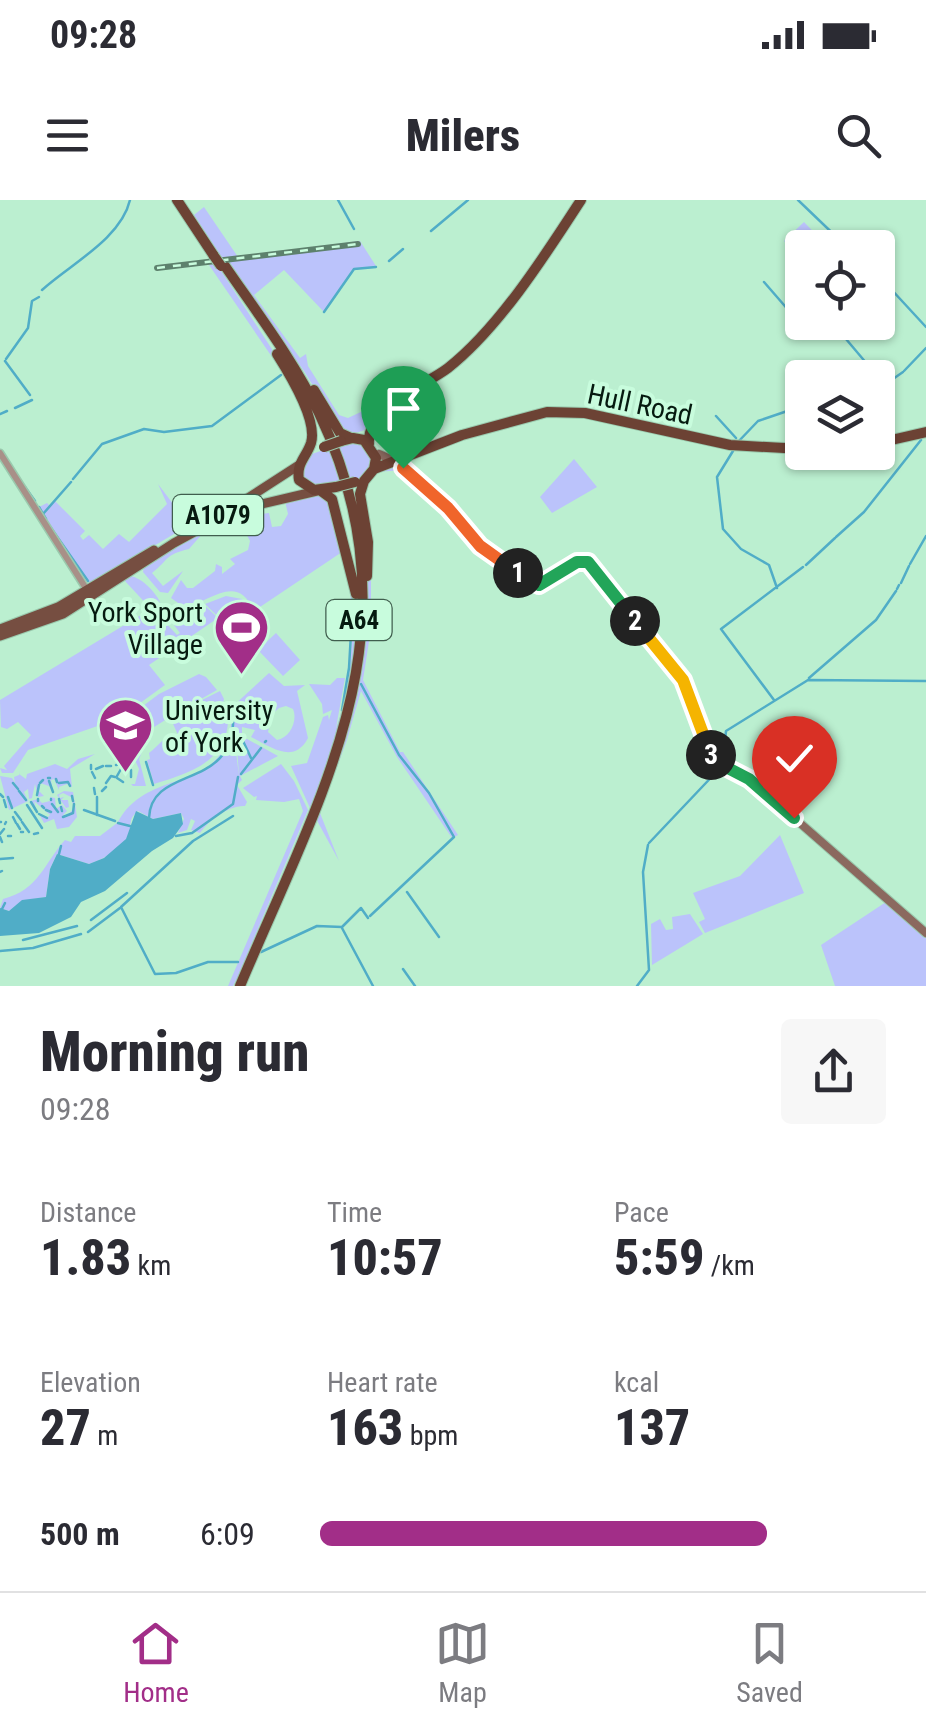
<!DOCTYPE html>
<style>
body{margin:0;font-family:"Roboto Condensed",sans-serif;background:#f7f7f7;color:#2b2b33;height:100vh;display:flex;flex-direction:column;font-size:38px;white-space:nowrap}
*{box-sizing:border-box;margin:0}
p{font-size:32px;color:#7c7c81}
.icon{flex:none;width:55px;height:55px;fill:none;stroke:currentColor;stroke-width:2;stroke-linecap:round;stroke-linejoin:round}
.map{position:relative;height:786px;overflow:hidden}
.side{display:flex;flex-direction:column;background:#fff;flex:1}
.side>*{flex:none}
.fabs{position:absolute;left:785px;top:30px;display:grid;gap:20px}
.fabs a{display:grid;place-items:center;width:110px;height:110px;border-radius:10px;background:#fff;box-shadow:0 2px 8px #0004;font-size:50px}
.pin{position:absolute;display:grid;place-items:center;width:85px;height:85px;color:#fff;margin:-102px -42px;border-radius:50% 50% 50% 0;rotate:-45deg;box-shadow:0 0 10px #0007}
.pin .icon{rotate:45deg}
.km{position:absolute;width:50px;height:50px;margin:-25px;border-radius:50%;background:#222;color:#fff;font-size:28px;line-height:50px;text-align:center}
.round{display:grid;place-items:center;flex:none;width:105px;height:105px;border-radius:10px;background:#f7f7f7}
.summary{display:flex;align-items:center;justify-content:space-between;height:170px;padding:0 40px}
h1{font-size:55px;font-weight:800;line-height:75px}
.stats{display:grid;grid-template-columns:repeat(3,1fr);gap:15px;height:170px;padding:10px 40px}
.stats div{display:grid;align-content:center}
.stats b{font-size:50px;font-weight:800}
.stats small{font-size:28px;font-weight:400}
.stats p{font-size:28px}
ul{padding:0 40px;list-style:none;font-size:32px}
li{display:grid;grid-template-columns:160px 120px 1fr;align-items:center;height:75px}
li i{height:25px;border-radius:12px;background:#a22e88}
.status{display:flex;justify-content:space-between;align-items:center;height:70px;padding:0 50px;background:#fff;direction:ltr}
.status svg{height:28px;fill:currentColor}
header{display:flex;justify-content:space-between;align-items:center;height:130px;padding:0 40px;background:#fff;font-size:45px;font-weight:800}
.menu{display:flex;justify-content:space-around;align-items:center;height:140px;border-top:2px solid #e1e1e2;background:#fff;font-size:28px;color:#7c7c81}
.menu a{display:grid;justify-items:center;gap:5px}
.menu .active{color:#a22e88}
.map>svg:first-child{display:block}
.green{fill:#bbc3fb;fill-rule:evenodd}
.water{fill:#50adc7}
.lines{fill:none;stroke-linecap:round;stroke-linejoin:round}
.stream{stroke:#50adc7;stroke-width:2.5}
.tertiary-casing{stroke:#9ac9ad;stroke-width:9}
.secondary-casing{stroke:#9ac9ad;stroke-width:10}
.primary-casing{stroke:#9ac9ad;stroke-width:11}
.trunk-casing{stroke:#9ac9ad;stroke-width:12}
.tertiary{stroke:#a89088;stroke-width:6}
.secondary{stroke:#8b695f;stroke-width:8}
.primary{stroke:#764e41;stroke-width:9}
.trunk{stroke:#6c4234;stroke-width:10}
.rail-casing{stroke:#5d816d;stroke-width:6}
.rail{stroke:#c8fcdd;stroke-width:2.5;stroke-dasharray:8;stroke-linecap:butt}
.trunk-bridge-casing{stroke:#9ac9ad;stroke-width:12;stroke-linecap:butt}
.trunk-bridge{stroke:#6c4234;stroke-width:10}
.split-1-casing{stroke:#fff;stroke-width:20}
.split-2-casing{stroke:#fff;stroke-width:20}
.split-3-casing{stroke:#fff;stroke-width:20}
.split-4-casing{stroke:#fff;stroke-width:20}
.split-1{stroke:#f0652b;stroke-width:12}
.split-2{stroke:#22a559;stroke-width:12}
.split-3{stroke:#f5b400;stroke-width:12}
.split-4{stroke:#22a559;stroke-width:12}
.labels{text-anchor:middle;stroke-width:8;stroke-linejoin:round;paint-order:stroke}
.shield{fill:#c8fcdd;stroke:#405e4e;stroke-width:2.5}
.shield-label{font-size:25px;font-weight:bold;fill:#061a10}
.street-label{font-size:28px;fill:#061a10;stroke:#c8fcdd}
.poi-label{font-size:28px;fill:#061a10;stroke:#c8fcdd;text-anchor:end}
</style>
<div class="status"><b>09:28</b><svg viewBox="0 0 49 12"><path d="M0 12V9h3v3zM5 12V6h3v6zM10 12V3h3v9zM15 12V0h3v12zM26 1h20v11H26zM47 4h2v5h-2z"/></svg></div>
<header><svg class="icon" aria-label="menu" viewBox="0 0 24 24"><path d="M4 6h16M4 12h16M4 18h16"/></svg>Milers<svg class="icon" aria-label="search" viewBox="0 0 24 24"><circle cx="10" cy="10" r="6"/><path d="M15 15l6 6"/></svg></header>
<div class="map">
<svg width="926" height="786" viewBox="0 0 926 786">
<rect width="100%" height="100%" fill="#bbefd0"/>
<path class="green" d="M204,7L238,57L360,41L376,66L352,70L324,112L284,70L254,95L300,158L306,154L308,166L339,215L348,218L414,187C394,206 372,238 342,233L304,171L224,61L232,59L222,58L194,15Z
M804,22L828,47L802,48V61L784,41Z
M216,63L288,174L283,173L209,65Z
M358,241L371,251L372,265L360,278L347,282L335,246Z
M329,248L340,283L323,288L304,281L302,267L312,254Z
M574,259L597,287L552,313L540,297Z
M395,265L402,270L377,272L364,290L371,332V394L370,435L363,480L400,552H403L458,635L452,638L397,557L361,491L347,540L320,613L339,661L314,615C325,587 339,558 347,528C370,449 369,369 363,288L377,270Z
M158,284L189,325L92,383L85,380L37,308L47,303L50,306L55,301L85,331L80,336L83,340L89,335L103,349L119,334L129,342L167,304Z
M316,293L326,294C335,323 349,354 353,383C364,460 340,538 310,608L291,566L307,563L323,517L328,515L329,520L332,510L323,514L322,504L309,484L330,485L337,478H345L336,528C355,480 357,402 342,352L254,411C237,372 211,402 184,407L171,398L181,380L187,388H193L215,371L216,364L222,367V374L235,364L230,359L248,350L250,341L239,320L215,329L213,336L203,333L189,349C164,355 170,359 152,373L163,386L183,371L168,393L160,392L143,372L144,366C180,342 218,319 259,309L261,314L269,313L272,327L281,326L288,314L285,301Z
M130,376C143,378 157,394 161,404L180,411L176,417L155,398L167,415L163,420L177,435L180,433L174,425L183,412L204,405L218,418L149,465L165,485L118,519L28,550L13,573H2L0,568L7,570L4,566L31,535L18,522L7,529L1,527L0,500L151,409L124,380Z
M226,396L242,399C254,413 251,424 238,436L205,404Z
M276,433L300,460L283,476L258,450Z
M269,473L284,486L305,485L297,491L308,538C294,565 271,547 251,537L255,530L242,527V536L235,544L239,576L237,547L241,540L247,539L278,556L240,576L242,580L237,585L247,602L245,606C229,605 209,620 200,633L191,630L195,621L191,619L187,630L178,633L184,619L181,613L153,619L138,611C128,619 132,623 129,634C123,649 104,659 89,664L57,654L50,669L46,697L22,701L9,711L0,708L3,699C39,690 44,663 65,640L71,642L75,636H100L117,623L122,624L118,622C150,563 229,599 232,513L237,514L232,507ZM286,506L293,509C298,521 290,538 277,540L268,532L271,518H268L279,508Z
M199,474L206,477L217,490L176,513L220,491L224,499L221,510L228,515C230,561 190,573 154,584L147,560L150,559L149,553C160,545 164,535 178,535L170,517L143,534L146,542L139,559L146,586H133L131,584H135L139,569L131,551L126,549L119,524L159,494Z
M95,554L70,569L72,587L67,584L59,587V590L54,579L51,580L53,593L49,586L40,583L39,591L44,596L38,597L35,584L32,598L29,599L28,589L24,592L28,601L9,610L0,576L12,578L15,583L14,577L19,575L20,570L19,574L26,579L27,574L55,564L67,569L78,559Z
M281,564L294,581L308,610L238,776L233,786H228L303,611L299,599L284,602L256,600L257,596L254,597L243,588Z
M64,591L73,592L77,617L69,627L57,629L54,619L44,623L39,614L48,617L50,615L34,601L37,613L31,601L38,599L42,603L50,601V597L55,598L56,609L62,605L67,611L63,615L67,616L74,608L71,597L63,593L59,595L60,598L64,597L61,600H68L69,607L66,608L57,595Z
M780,635L804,693L705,733L699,722L705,719L693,693L740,676Z
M886,702L926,737V786H835L821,745Z
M690,714L703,734L652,765L651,724L660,719L666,730L673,729L672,717Z"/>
<path class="water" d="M136,611L153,619L181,613L183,624L173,638L152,651L105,691L81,702L71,717L39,733L0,736V708L9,711L22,700L46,697L50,669L57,654L89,664L104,658L126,639Z"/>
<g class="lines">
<path class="stream" d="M338,0L354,29
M798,0L848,48
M431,31L468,0
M389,61L403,49
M878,75L926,127
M764,82L810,135L835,126L884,184
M42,90C69,65 121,39 130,0
M324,112L354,69L376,67
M6,159L28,128L32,101L39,97
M5,161L30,195
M904,171L926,148
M880,188L903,172
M878,190L879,189
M15,208L32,200
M0,214L7,211
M716,216L736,238
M737,243L758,221L802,206
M733,251L717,277L723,329L741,349L769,365L777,388
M73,279L102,244L144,229L164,232L212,226L281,175
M25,287L35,301
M39,307L46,319
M43,314L71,282
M51,328L88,381
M836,337L864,312L921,240
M910,364L926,336
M806,365L835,338
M901,383L909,366
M897,389L899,385
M809,478L876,420L896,391
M361,484L399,555L429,593L454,637L370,716
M774,500L721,429L803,367
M342,510L349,468L353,398
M243,541L251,558
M265,542L266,541
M723,559L726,531L808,480L926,481
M146,562L153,585
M91,565V569
M116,565L125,563
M106,566H111
M96,569L103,566
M92,572L95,578
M241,574L261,548
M117,576L121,569
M131,577V570
M48,578H50
M117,578L123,582
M56,579L57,582
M49,581L53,592
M13,583L18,589
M40,583L43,580
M59,583L68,582L70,586
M106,583L111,576L115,577
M94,588L95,594
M19,591L26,600
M102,591L106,587
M0,594L3,597
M37,595L39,585
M72,596L73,601
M8,597L12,608
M97,597V615
M38,599V601
M51,599V600
M59,599L60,603
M4,600L6,607
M31,602L37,612
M52,604L58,612
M27,605L42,628
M42,606L44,608
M61,607L62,611
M46,610L51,612
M84,610L115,621
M15,612L21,620
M39,614L47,618
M233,616L193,641L121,707L155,774L176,773L208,762H238
M13,617L16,623
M63,617L73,613L74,604
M149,618C151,563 238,593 233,513
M0,622H1
M22,622L29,632
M118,623L130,626
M5,624L6,622
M17,624L20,629
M21,632H23
M0,634L4,629
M34,634L38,633
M8,636H11
M176,636L192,633L233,604L238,577
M0,637L2,642
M649,643L721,567
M59,654L61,646
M0,659L13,658
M0,672L2,671
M407,692L439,737
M2,709L5,703
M91,720L127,693
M342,728L373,786
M88,732L120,708
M23,740L77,726
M0,751L33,748L81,734
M261,752L317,726L342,727L361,708L368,718
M403,769L415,786
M637,786L649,770L643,672L648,645"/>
<defs>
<path id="tertiary" d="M0,253L87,390"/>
<path id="secondary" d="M379,254L397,262L444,305L481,346L531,383L541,384L577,362L590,363L680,476L693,504L703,539L714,560L754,583L926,733"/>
<path id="primary" d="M234,307L299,265
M0,429L58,407L154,350
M0,436L63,414L174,343L218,319L253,306L317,291"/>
<path id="trunk" d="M177,0L214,56
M225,66C258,114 294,161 319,213C421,428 323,589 240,786
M277,154C289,173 318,220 311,243C306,258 296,263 299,280L314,290L336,287
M314,190L340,233L351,238
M341,241L353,238L364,240L376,258L374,269L364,281L360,294L368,342L367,376
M878,243L926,232
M369,244C366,207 423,187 448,168C499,128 546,54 581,0
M374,269L462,235L547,212L585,213L730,245L802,249
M321,291L332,299L356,394"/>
</defs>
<use href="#tertiary" class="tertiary-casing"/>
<use href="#secondary" class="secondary-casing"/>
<use href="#primary" class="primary-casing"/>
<use href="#trunk" class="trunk-casing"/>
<use href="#tertiary" class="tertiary"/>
<use href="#secondary" class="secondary"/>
<use href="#primary" class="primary"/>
<use href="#trunk" class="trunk"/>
<defs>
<path id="rail" d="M157,68L358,44"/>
</defs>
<use href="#rail" class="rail-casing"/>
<use href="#rail" class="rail"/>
<defs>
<path id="trunk-bridge" d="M214,56L221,66
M324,247L341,241
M336,287L355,282"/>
</defs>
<use href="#trunk-bridge" class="trunk-bridge-casing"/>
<use href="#trunk-bridge" class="trunk-bridge"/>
</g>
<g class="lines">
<defs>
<path id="split-1" d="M403,268L448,308L480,346L518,373"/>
<path id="split-2" d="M518,373L539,385L577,362H588L635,421"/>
<path id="split-3" d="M635,421L683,480L711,555"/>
<path id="split-4" d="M711,555L720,564L749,579L794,618"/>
</defs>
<use href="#split-1" class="split-1-casing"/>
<use href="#split-2" class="split-2-casing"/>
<use href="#split-3" class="split-3-casing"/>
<use href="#split-4" class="split-4-casing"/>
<use href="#split-1" class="split-1"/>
<use href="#split-2" class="split-2"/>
<use href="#split-3" class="split-3"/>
<use href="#split-4" class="split-4"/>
</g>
<defs>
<symbol id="stadium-pin" viewBox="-11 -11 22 30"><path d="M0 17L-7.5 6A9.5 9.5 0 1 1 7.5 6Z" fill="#a22e88" stroke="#c8fcdd"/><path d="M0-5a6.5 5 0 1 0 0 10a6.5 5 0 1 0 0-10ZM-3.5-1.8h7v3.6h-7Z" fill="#fff"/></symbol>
<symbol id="university-pin" viewBox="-11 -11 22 30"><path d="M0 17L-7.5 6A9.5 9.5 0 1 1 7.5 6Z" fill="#a22e88" stroke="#c8fcdd"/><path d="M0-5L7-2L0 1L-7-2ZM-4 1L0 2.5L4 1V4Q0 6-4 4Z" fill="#fff"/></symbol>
</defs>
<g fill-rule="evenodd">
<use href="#stadium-pin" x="210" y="396" width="63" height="86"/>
<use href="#university-pin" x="94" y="494" width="63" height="86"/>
</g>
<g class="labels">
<g class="shield">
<rect x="173" y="295" width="90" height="40" rx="8"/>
<rect x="326.5" y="400" width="65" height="40" rx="8"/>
</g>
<g class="shield-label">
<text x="218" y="324">A1079</text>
<text x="359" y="429">A64</text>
</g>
<g class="street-label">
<text transform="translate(640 204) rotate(12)" y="10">Hull Road</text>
</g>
<g class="poi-label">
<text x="203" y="422">York Sport<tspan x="203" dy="32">Village</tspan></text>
<text x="165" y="520" text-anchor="start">University<tspan x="165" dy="32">of York</tspan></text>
</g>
</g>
</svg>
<div class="fabs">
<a><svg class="icon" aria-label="locate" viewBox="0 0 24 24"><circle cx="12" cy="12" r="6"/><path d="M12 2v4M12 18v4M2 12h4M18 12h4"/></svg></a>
<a><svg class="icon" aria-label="layers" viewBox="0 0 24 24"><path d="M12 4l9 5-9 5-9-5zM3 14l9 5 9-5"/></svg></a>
</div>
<div class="pin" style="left:403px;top:268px;background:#1e9e55"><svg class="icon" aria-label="arrive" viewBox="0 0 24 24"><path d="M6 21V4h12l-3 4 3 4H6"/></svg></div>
<div class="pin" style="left:794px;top:618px;background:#d93025"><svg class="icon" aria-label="check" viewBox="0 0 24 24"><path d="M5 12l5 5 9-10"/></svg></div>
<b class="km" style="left:518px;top:373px">1</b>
<b class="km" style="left:635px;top:421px">2</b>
<b class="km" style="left:711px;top:555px">3</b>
</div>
<section class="side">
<div class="summary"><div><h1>Morning run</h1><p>09:28</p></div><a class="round"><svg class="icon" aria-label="share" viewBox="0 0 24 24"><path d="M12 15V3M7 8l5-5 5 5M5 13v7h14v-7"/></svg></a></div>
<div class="stats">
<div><p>Distance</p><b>1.83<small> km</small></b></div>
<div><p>Time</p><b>10:57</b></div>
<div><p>Pace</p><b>5:59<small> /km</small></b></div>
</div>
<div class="stats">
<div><p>Elevation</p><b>27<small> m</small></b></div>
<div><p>Heart rate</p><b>163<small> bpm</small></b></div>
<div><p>kcal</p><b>137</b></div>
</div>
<ul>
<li><b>500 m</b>6:09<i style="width:79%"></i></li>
</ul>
</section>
<nav class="menu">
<a class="active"><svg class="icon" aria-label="home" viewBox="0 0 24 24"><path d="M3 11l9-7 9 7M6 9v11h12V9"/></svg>Home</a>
<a><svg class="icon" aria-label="map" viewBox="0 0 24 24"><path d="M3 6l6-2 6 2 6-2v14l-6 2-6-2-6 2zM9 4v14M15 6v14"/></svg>Map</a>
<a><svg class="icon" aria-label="saved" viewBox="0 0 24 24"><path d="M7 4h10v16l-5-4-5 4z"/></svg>Saved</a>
</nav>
